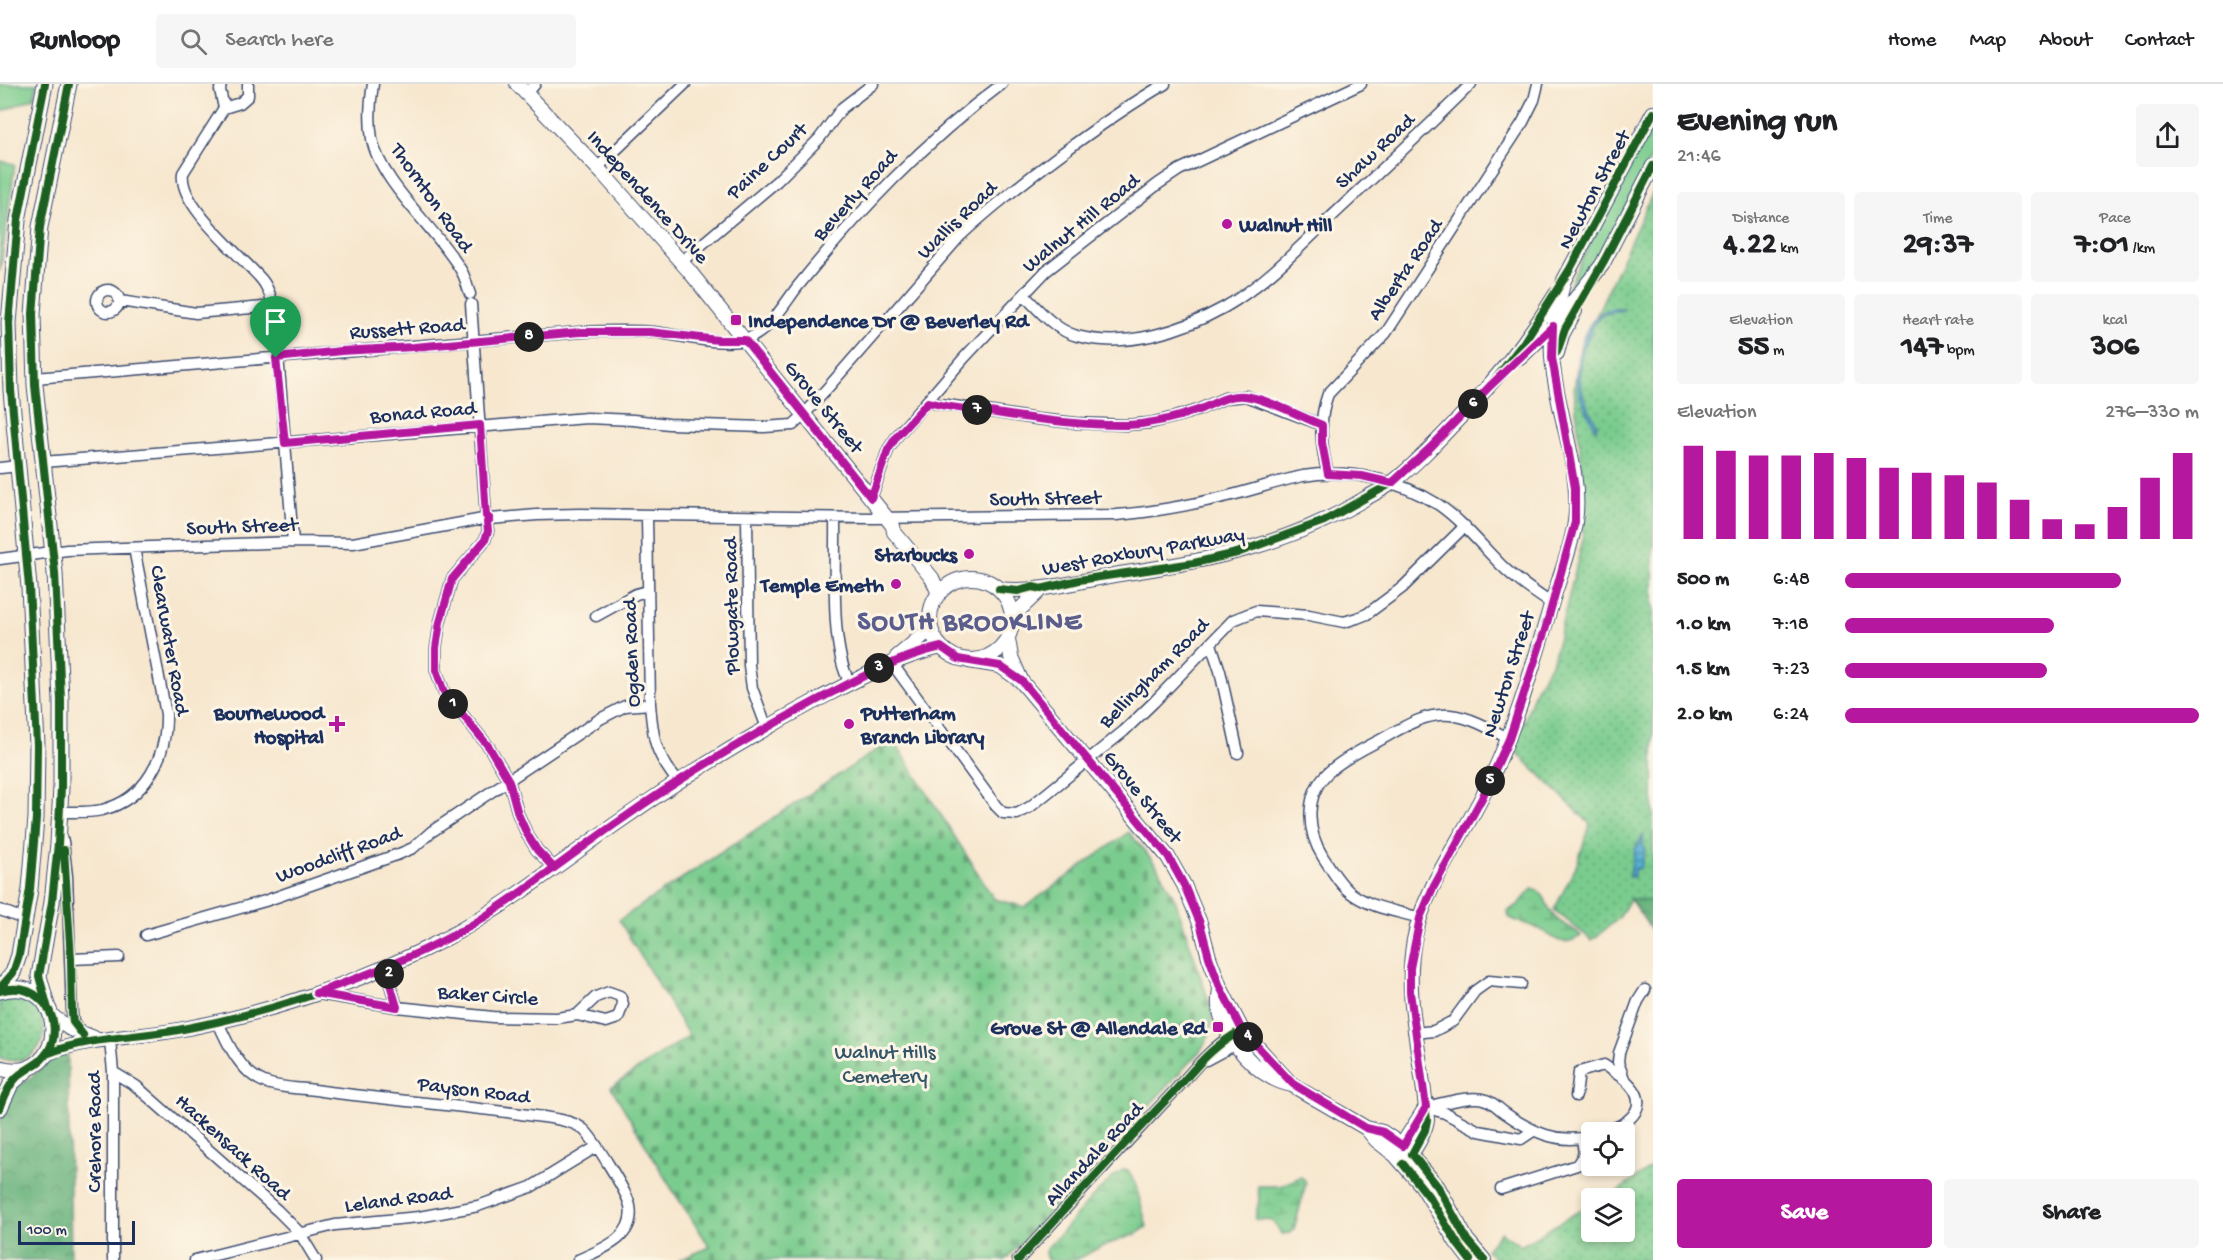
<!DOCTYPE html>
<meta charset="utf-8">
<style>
body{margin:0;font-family:"Gochi Hand",sans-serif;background:#f6f6f6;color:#202124;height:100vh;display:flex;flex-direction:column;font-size:22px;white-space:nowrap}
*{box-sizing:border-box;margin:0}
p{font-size:20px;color:#757577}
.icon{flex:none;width:33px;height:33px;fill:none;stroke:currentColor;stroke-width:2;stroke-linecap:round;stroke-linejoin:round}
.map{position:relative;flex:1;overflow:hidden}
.sheet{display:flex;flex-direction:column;background:#fff;width:570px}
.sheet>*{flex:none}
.tools{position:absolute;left:1581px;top:1038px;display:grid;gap:12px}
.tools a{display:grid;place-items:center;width:54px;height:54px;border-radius:6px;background:#fff;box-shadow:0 3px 9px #0003;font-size:30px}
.scale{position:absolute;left:18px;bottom:15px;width:117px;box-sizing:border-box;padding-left:6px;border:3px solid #1b2f5e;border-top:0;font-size:16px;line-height:21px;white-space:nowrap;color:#1b2f5e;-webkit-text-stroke:4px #fcf5e5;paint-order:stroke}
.pin{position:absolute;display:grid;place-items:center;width:51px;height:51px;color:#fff;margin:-62px -26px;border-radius:50% 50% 50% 0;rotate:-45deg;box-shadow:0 0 6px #0007}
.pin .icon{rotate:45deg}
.km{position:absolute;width:30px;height:30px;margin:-15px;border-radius:50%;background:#222;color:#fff;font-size:16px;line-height:30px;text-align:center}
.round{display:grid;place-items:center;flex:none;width:63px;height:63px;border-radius:6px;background:#f6f6f6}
.head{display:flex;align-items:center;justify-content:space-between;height:102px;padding:0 24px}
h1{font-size:33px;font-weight:800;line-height:45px}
.figures{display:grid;grid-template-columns:repeat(3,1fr);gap:9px;height:102px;padding:6px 24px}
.figures div{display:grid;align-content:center;border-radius:6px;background:#f6f6f6;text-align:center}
.figures b{font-size:30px;font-weight:800}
.figures small{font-size:16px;font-weight:400}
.figures p{font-size:16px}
.chart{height:168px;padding:12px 24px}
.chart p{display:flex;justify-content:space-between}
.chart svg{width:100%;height:108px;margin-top:6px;stroke:#b5179e;stroke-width:6}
.button{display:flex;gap:12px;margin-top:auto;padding:12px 24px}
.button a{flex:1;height:69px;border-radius:6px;background:#b5179e;color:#fff;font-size:24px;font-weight:800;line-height:69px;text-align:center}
.button a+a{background:#f6f6f6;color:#202124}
ul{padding:0 24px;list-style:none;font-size:20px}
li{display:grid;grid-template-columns:96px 72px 1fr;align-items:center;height:45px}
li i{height:15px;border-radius:8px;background:#b5179e}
header{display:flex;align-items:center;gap:36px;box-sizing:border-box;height:84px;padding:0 30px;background:#fff;border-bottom:2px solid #e0e0e0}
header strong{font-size:28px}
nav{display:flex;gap:33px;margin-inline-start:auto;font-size:21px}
.search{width:420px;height:54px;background:#f6f6f6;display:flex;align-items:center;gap:15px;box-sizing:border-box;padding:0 21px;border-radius:6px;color:#757577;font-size:22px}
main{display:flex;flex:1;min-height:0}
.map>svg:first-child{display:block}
.grass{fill:url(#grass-dots);stroke:#4a7e76;stroke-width:1.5}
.forest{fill:url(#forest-crowns);stroke:#3f706c;stroke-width:1.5}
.wetland{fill:url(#wetland-marsh);stroke:#4a7e76;stroke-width:1.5}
.cemetery{fill:url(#cemetery-stones);stroke:#4a7e76;stroke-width:1.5}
.park{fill:#7acc8e;stroke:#4a7e76;stroke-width:1.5}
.water{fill:url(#water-rules);stroke:#386e98;stroke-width:1.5}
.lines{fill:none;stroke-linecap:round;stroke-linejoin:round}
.minor-casing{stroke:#3c4b6f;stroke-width:13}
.major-casing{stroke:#3c4b6f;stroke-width:16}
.highway-casing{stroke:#3c4b6f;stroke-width:17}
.minor{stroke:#fff;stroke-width:10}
.major{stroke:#fff;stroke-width:14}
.highway{stroke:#fff;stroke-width:15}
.cycleway-casing{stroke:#fcf5e5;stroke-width:11}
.cycleway{stroke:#1b5e20;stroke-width:8}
.route-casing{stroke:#fff;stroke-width:12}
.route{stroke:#b5179e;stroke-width:8}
.poi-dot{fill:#b5179e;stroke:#fcf5e5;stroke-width:2}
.labels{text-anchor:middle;stroke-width:6;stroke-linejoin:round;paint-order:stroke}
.street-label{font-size:21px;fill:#1b2f5e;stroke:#fcf5e5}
.poi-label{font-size:21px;font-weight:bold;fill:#1b2f5e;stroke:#fcf5e5;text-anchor:end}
.park-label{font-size:21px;fill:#33566a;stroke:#fcf5e5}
.district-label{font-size:27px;font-weight:bold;letter-spacing:1.5px;fill:#5b5e8c;stroke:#fcf5e5}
</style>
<header>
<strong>Runloop</strong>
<div class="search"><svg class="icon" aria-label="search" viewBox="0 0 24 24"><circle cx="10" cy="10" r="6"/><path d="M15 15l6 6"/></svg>Search here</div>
<nav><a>Home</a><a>Map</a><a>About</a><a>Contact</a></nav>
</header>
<main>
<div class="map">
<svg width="1653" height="1176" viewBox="0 0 1653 1176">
<defs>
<pattern id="grass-dots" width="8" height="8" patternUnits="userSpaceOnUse" patternTransform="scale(1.5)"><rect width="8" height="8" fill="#7acc8e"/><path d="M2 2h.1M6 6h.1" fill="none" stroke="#63a677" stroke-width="1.8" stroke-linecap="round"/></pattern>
<pattern id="forest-crowns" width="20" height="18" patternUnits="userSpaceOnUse" patternTransform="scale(1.5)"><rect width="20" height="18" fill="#63b079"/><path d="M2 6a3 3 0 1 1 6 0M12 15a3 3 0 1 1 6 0" fill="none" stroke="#519066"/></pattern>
<pattern id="wetland-marsh" width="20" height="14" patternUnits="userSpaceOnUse" patternTransform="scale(1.5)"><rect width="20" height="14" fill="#7acc8e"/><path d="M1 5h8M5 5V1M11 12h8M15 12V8" fill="none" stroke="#63a677"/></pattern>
<pattern id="cemetery-stones" width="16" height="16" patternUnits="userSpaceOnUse" patternTransform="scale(1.5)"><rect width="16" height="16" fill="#7acc8e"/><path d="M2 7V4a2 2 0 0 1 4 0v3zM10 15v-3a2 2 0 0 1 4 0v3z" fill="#63a677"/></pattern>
<pattern id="water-rules" width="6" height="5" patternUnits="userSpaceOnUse" patternTransform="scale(1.5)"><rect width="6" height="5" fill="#56aed3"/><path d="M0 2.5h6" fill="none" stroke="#468eae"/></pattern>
</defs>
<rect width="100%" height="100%" fill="#fcf5e5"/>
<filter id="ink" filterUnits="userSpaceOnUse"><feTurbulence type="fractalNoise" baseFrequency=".0167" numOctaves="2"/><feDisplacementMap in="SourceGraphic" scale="12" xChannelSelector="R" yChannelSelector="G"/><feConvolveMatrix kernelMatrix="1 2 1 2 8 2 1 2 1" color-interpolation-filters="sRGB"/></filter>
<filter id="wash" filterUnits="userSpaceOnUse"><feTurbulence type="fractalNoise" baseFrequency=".008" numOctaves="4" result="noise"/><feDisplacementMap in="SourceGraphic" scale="24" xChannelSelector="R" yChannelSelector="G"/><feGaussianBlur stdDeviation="1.35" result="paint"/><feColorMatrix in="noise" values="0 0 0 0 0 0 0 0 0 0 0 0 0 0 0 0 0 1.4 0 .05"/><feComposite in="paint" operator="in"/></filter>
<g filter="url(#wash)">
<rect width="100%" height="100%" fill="#f7e7cf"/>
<path class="grass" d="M1653,108V848L1630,815L1619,834L1592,856L1554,826L1577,780L1590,740L1514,666L1536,604L1553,576L1583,455L1584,406L1574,304L1579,269Z
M12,913C65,920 46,991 0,974V916Z
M1653,1082V1176H1496L1486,1166L1501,1148L1521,1162L1582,1125L1591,1124L1592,1148H1624V1114H1608Z"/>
<path class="forest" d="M1630,815L1653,817V848Z
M57,969L68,971L71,1176H0V1039L9,1010L41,985Z"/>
<path class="wetland" d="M1532,805C1547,808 1545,821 1553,831C1560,841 1574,843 1581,852C1560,866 1554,851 1537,844C1527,840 1517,838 1509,833L1508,827L1518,821Z
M1124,1085L1128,1086L1136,1102L1147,1143L1136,1150L1100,1163L1076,1176H1047L1045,1169L1046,1165C1073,1138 1093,1107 1124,1085Z
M1300,1093L1304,1095L1306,1099L1294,1146L1290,1149L1282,1150L1272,1137L1255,1135L1259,1116L1258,1102H1280Z"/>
<path class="cemetery" d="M893,655L994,815L1025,823L1129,748L1156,781L1175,815L1211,924C1214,941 1210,955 1199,968L1005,1176H679L710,1163L670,1102L611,1003L689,952L619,836Z"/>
<path class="park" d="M0,0H37L34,14L0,28Z
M1653,37V70L1601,174L1569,213L1567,209L1573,193Z
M0,77L15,80L0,188Z"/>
<path class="water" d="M1610,225H1625C1617,228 1605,228 1599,233C1594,238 1591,248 1588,254C1572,286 1580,311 1597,340L1596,346C1589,331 1579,315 1577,298C1575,275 1584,231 1610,225Z
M1644,750L1642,759L1645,766L1641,784L1634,786V793H1629L1635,765Z"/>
</g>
<g filter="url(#ink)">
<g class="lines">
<defs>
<path id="minor" d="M221,0L220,6L224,24
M248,0V12L240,19L224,24L183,89C178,122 242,172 262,196C268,203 271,214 274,222L293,458
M373,0C370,18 369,37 372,55C380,99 440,148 462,188C466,195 467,203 470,210
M527,10L535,0
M597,84L685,0
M681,178L777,97L819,55L842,24L873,0
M97 217a11 11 0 1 1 22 0a11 11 0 1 1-22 0Z
M1024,211C1039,226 1055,246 1077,252C1126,265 1182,247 1225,223C1262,202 1299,164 1329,135C1377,90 1425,46 1471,0
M120,217L196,229L274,222
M471,220L486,432
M35,294L580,248C604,247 629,246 653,248C678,251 721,262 744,256C768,250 784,220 798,202C859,127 924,58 1002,0
M928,318L1037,335L1076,339L1126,341L1150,339L1175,333L1198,326L1225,314L1246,312L1322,341
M43,378L587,334L633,336L669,340L764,343L793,341L804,331L960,152C991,123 1024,98 1057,73C1092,47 1127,22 1165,0
M0,384L18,382
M1328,390C1321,363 1318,337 1328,310L1386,249L1523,38L1534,16L1538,0
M871,414L888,366L897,352L965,273L1046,187L1158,100L1179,86L1361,0
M647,432L650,620C653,656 655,669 678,698
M747,433L749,581L752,604L767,644
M835,434C836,478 829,563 850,599
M490,435L537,431L579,430L873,434L1116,431C1154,428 1191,421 1228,412C1253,406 1278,397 1303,392C1350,384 1399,396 1439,421C1463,438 1480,460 1501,481C1516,496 1534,508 1552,520
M487,438L488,447L485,456L452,495L440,538L436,564V586L444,608L489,663L509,697L518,730L527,750L537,766L554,784
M0,475L67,466L293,458L353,459L483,435
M596,532L636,510L647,507
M1211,560L1220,587L1238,669
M891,578L996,722L1003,729L1017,730L1030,723L1124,647L1154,618L1233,536L1256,527L1309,531L1344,538L1357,534L1367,530L1402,504L1465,442
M61,736L60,728C74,728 88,729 102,726C146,715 167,673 166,630L134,464
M63,757L67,792L72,929L73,938L81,949
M0,826L26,836
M1420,834C1397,827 1371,824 1351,809C1340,801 1331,785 1323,773C1306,746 1304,708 1331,686C1346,673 1365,664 1382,655C1403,643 1425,629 1450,631C1471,633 1491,645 1509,655
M146,851L265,817L399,770L413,764L431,748L600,635L625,622L650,620
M71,875L119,873
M388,883L390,900L397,923L493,933L557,934L577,931L606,938L618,934L623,920L620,912L609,908L596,913L577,931
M319,910L397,923
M218,938C227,959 241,989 264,998C281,1005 304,1004 322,1007C389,1016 455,1021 521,1030C538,1033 570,1034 583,1045C593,1053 628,1110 630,1122C636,1154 602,1165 578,1176
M1414,949L1434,947L1453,937L1475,907L1489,897L1521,900
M110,956L113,988V1176
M1206,976L1230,963L1238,952
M113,988L136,1002L278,1127L299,1148L316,1176
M1576,1012L1579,988L1604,981L1624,995L1618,978L1619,969L1638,917L1645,906
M1426,1023C1441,1020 1472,1010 1486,1016C1493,1018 1499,1025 1505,1029C1532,1048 1558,1061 1592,1052
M1428,1024L1445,1029L1479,1047L1521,1055L1533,1047
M1603,1048C1633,1039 1653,1020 1624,995
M1501,1105L1577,1081L1584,1070L1582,1054
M195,1176L335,1141L419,1133L478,1122L531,1103L596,1063
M1018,1176C1068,1122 1118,1067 1169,1013C1191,990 1207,966 1235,950"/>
<path id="major" d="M517,0L606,93L690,188L886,433L893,442L894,448L932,494L939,510
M1557,269L1562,251L1575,227
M1520,274L1557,238L1602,181L1653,82
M930 535a41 41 0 1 1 82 0a41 41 0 1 1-82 0Z
M999,505C1038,510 1081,496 1120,490C1208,477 1289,461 1366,414C1375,409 1385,404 1393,398C1419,378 1442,352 1465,328C1499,292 1530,253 1556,210
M1013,532L1041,505
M1008,555L1011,573L1021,596
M897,573L927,548L930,541
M969,577L1000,582L1021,597L1168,773L1184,801L1200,839L1209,873L1220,903L1242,946L1292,1001
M1220,903C1220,909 1218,916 1219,922C1224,956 1259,995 1292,1001L1366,1044L1382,1048L1403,1062L1438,1103L1467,1156L1484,1176
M52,932L69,944L94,954
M46,970C88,953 134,954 178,946C263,930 347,903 425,865C494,832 554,783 617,739C681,694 748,653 817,616C858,595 895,574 941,563
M1366,1044L1376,1056L1395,1071L1422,1102L1457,1159L1470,1176
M1398,1067L1426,1023
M1403,1080C1414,1067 1424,1053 1427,1036C1423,975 1403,917 1414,856C1424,804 1459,759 1482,713C1513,652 1532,586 1551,521C1559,494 1571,466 1575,438C1583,387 1555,325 1552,272C1550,246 1558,221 1564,196L1653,29"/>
<path id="highway" d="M0,904L13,889L19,871L30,805L36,734L37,661L29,503L11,306L9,239L18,136L45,0
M0,907C71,887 70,1004 0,984
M48,925L39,892L52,818L58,760L61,703V616L55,489L35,301L33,230L40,143L69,0
M0,1024L11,1000L28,985"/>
</defs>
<use href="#minor" class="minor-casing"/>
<use href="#major" class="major-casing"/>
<use href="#highway" class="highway-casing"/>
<use href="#minor" class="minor"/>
<use href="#major" class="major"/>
<use href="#highway" class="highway"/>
<defs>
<path id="cycleway" d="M1557,268L1565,245L1605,175L1653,82
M999,505L1018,507L1033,503L1041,505L1079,496L1194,479L1237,469L1324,437L1392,399L1430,364L1490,302L1524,258L1570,185L1653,29
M64,766L71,875L72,929L73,938L83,951
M0,904L13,889L19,871L30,805L36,734L37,661L29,503L11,306L9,239L18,136L45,0
M0,907C14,903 28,904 39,914C58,930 59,959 41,976C33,983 22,987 15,995C7,1004 4,1014 0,1024
M48,925L39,892L52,818L58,760L61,703V616L55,489L35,301L33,230L40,143L69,0
M46,970C88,953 134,954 178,946C263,930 347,903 425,865C494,832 554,783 617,739C681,694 748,653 817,616C858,595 895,574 941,563
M1403,1080L1430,1114L1457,1159L1470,1176
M1018,1176C1068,1122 1117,1067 1168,1014C1195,986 1206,966 1242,946
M1484,1176L1467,1156L1438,1103L1412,1070L1425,1046L1427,1036L1410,908V884L1415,853L1420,834L1432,805L1482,714L1509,655L1544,546L1575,438V404L1552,274L1553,242"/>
</defs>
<use href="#cycleway" class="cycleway-casing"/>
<use href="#cycleway" class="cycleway"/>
</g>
</g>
<g class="lines" filter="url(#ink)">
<defs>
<path id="route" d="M276,274L285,359L480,341L486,432L490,435L487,438L488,447L485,456L452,495L440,538L436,564V586L444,608L489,663L509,697L518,730L527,750L537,766L554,784C526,805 497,826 467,844C419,871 368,891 316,909L397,923L390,900L388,883C419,868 452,854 481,835C528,805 572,770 618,738C680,694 745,655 812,619C854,597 894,574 941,563L958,575L1000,582L1022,597L1168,772L1184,801L1200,839L1209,873L1220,903L1242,946L1293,1000L1366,1044L1383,1048L1403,1062L1426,1023L1410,908V884L1420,834L1432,806L1482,714L1509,655L1545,546L1575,438V404L1552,274L1553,242L1490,302L1430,364L1392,399L1362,392L1328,390L1322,359V341C1302,333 1265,314 1245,312C1227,310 1214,320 1198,326C1176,334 1151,340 1127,341C1083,342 1039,336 996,329C973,326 950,324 928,318L897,352L888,366L871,414L745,256H718L650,248H580L414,263L341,267L276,274"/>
</defs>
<use href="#route" class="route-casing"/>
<use href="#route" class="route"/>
</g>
<g class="poi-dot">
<circle cx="1227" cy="140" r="6"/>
<rect x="730" y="230" width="12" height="12" rx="3"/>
<circle cx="969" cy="470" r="6"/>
<circle cx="896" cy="500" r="6"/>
<path d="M334 631h6v6h6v6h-6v6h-6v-6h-6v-6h6z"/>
<circle cx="849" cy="640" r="6"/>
<rect x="1212" y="937" width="12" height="12" rx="3"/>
</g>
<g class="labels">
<g class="street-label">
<text transform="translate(1374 66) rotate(-43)" y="7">Shaw Road</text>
<text transform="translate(766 76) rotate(-43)" y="7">Paine Court</text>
<text transform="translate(1593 105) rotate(-62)" y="7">Newton Street</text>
<text transform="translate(854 110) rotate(-48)" y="7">Beverly Road</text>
<text transform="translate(649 112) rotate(48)" y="7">Independence Drive</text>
<text transform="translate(433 113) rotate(55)" y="7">Thornton Road</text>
<text transform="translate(956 135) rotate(-44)" y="7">Wallis Road</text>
<text transform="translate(1080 138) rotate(-39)" y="7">Walnut Hill Road</text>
<text transform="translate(1404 185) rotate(-56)" y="7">Alberta Road</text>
<text transform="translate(407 243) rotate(-4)" y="7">Russett Road</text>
<text transform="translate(825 322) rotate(51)" y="7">Grove Street</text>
<text transform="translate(423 327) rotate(-5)" y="7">Bonad Road</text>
<text transform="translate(1045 413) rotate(-1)" y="7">South Street</text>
<text transform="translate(242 441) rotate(-2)" y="7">South Street</text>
<text transform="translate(1143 466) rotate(-10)" y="7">West Roxbury Parkway</text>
<text transform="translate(730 522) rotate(-91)" y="7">Plowgate Road</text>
<text transform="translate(171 556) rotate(80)" y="7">Clearwater Road</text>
<text transform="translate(630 569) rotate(-92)" y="7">Ogden Road</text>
<text transform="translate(1153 588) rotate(-45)" y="7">Bellingham Road</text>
<text transform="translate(1507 590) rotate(-72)" y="7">Newton Street</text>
<text transform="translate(1144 712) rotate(51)" y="7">Grove Street</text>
<text transform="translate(338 769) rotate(-20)" y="7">Woodcliff Road</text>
<text transform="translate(488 910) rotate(4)" y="7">Baker Circle</text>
<text transform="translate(474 1005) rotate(7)" y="7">Payson Road</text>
<text transform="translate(93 1048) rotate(-90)" y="7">Crehore Road</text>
<text transform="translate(234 1062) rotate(42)" y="7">Hackensack Road</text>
<text transform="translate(1093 1069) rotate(-47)" y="7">Allandale Road</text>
<text transform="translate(398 1114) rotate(-7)" y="7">Leland Road</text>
</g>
<g class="poi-label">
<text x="1239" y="147" text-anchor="start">Walnut Hill</text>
<text x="748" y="243" text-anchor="start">Independence Dr @ Beverley Rd</text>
<text x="957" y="477">Starbucks</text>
<text x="884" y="507">Temple Emeth</text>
<text x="324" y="635">Bournewood<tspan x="324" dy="24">Hospital</tspan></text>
<text x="861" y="635" text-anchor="start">Putterham<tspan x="861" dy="24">Branch Library</tspan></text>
<text x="1206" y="950">Grove St @ Allendale Rd</text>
</g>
<g class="park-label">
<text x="885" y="974">Walnut Hills<tspan x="885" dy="24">Cemetery</tspan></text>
</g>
<g class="district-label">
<text x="970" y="545">SOUTH BROOKLINE</text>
</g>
</g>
</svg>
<div class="tools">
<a><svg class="icon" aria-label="locate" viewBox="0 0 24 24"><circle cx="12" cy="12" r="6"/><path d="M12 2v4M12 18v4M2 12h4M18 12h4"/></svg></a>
<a><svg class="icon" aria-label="layers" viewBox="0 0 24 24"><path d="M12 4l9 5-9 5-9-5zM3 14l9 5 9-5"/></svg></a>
</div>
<div class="scale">100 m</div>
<div class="pin" style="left:276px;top:274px;background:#1e9e55"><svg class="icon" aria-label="arrive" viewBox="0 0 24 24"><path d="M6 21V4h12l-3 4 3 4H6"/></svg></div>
<b class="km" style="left:453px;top:620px">1</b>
<b class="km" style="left:389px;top:890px">2</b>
<b class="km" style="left:879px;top:584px">3</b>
<b class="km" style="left:1248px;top:953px">4</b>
<b class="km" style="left:1490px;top:697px">5</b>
<b class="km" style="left:1473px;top:320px">6</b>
<b class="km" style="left:977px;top:326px">7</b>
<b class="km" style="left:529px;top:253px">8</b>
</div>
<section class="sheet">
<div class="head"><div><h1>Evening run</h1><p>21:46</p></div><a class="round"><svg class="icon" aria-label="share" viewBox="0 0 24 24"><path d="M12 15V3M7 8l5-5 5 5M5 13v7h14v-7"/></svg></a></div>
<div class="figures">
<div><p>Distance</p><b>4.22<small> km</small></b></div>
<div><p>Time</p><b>29:37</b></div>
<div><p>Pace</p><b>7:01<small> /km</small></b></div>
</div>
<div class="figures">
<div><p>Elevation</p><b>55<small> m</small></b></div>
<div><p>Heart rate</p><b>147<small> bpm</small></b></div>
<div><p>kcal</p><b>306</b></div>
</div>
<div class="chart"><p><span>Elevation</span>276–330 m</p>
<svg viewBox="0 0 160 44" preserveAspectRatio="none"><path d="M5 44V6M15 44V8M25 44V10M35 44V10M45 44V9M55 44V11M65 44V15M75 44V17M85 44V18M95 44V21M105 44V28M115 44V36M125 44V38M135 44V31M145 44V19M155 44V9"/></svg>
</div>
<ul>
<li><b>500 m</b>6:48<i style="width:78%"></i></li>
<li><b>1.0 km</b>7:18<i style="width:59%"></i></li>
<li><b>1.5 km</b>7:23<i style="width:57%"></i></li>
<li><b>2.0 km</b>6:24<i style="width:100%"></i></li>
</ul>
<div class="button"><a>Save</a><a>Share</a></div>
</section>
</main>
